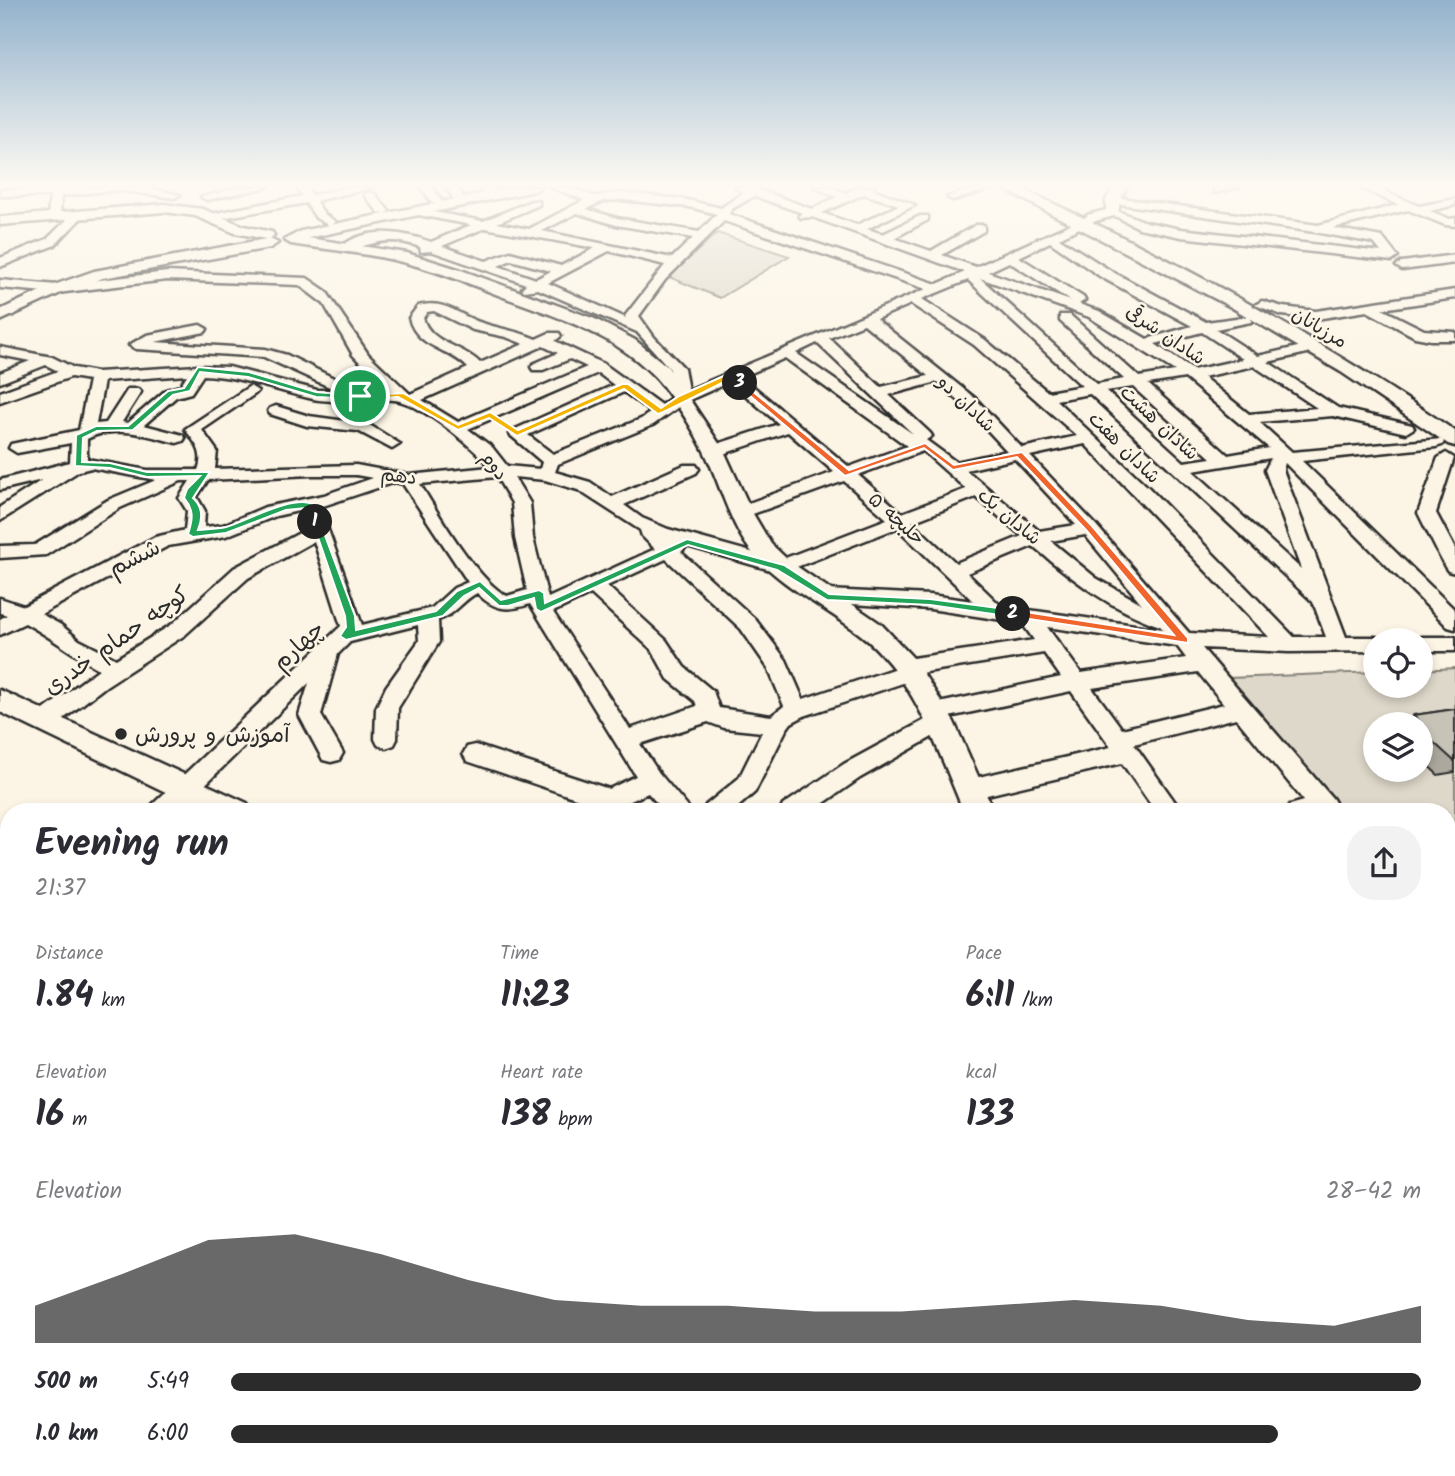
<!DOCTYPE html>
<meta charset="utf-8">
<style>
body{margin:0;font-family:Kalam,"Playpen Sans Arabic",sans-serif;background:#f2f2f3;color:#2b2b33;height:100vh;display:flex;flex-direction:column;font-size:26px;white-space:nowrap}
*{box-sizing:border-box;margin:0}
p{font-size:23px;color:#7c7c81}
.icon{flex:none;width:38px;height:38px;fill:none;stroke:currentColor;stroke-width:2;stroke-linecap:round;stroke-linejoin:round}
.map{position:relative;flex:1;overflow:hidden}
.drawer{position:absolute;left:0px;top:803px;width:1456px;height:674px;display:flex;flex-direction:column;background:#fff;border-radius:28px 28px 0 0;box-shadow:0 4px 10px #0003}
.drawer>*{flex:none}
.fabs{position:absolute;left:1363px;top:628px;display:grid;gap:14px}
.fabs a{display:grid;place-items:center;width:70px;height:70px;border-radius:50%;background:#fff;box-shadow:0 4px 10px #0003;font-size:35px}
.pin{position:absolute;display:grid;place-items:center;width:60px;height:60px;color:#fff;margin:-30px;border:4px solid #fff;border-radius:50%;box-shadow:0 2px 7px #0007}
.km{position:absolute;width:35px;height:35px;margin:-18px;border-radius:50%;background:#222;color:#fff;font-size:19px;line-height:35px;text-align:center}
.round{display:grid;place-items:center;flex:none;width:74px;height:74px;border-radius:28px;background:#f2f2f3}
.overview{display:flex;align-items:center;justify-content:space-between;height:119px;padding:0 35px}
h1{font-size:38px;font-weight:800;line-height:52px}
.metrics{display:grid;grid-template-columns:repeat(3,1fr);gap:10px;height:119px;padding:7px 35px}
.metrics div{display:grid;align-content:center}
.metrics b{font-size:35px;font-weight:800}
.metrics small{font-size:19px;font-weight:400}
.metrics p{font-size:19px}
.chart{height:196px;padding:14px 35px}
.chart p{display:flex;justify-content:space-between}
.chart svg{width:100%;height:126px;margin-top:7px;fill:#2b2b2b;opacity:.7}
ul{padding:0 35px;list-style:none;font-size:23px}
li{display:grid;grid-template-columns:112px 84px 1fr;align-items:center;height:52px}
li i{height:18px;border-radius:9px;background:#2b2b2b}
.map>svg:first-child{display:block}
.green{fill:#ded8ca;stroke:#84827a;stroke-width:2;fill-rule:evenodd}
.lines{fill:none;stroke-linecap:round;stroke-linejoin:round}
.river{fill:#b4b0a5;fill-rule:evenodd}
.minor-casing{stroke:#2b2b2b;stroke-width:5}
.major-casing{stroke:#2b2b2b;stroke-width:5}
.minor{fill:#fcf5e5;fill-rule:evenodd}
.major{fill:#fcf5e5;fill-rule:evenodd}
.wall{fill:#aca89d;stroke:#2b2b2b;stroke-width:2}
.building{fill:#c8c3b7;stroke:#2b2b2b;stroke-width:2}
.split-1{fill:#22a559;stroke:#fff;stroke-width:2}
.split-2{fill:#22a559;stroke:#fff;stroke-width:2}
.split-3{fill:#f0652b;stroke:#fff;stroke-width:2}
.split-4{fill:#f5b400;stroke:#fff;stroke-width:2}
.poi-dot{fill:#2b2b2b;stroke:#fcf5e5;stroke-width:2.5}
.labels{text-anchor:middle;stroke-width:5;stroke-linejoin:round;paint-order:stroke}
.far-street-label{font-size:19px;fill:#2b2b2b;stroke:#fcf5e5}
.street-label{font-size:23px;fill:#2b2b2b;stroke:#fcf5e5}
.poi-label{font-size:23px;fill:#2b2b2b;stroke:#fcf5e5;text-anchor:start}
</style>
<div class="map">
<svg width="1455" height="1476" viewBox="0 0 1455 1476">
<rect width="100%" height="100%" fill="#fcf5e5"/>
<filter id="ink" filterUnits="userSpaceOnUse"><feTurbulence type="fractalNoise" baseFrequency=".0143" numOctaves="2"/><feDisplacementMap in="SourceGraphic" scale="14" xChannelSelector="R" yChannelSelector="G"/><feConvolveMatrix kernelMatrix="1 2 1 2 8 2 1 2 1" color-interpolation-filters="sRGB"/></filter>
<g filter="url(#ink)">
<path class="green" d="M717,233L789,256L720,298L669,277Z
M1455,668V944L1447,935V812H1342L1228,678L1375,672L1376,686H1421V670ZM1376,724H1421V770H1376Z"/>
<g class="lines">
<path class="river" d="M4,187H29C23,193 10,193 4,187Z"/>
<defs>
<path id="minor" d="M60,187H145L180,195L174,198L118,190L61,196L60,216L54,219L48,216L50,196H0V190Z
M242,187H269L207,200L201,197Z
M297,187H307L312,195L350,187H375L316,201L324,214L336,222L330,226L316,218L306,203L211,220L205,217L211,214L302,196Z
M421,187H432L442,201L440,203H432Z
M446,187H457L464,197L454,199Z
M480,187H491L494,191L484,193Z
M550,187H567L595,196L622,193L683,199L721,208L744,192L735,187H752L812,209L837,197L814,187H831L846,193L859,187H874L873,189L915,205L867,229L883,234L920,216H928V220L894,238L931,251L976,225H984V231L942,255L976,267L1088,216H1096V220L1059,238L1111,271L1206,322L1251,316V322L1216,329L1258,356L1302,346L1307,347L1309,350L1307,353L1268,362L1338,408L1412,425L1414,428L1406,433L1333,416L1259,422L1292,452L1442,439L1444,442L1442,445L1436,447L1302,461L1455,610V629L1448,627L1285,463L1283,470L1346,637H1376L1384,640H1376V651L1289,652L1202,648L1333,799L1340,812H1287L1290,805L1304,801L1236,718L1134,744L1182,812H1156L1122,763L970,799L962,796L958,789L962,782L970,779L1111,747L1071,691L949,717L951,722L948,728L860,778L811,812H780L783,805L844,764L927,719L922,712L925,706L1061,677L1044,653L920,673L918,678L804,716L791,723L786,730L755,792L732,812H703L706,805L739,778L762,732L724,728L708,722L640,744L659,773L692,812H665L648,793L611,810L467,761L463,754L467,747L475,745L609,789L636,776L530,604C507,612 494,610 477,593C463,600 454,616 438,620L439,642L398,708L397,739L394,745L386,748L378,745L375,739L376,708L386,687L419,641L418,625L350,642L338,654L321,715L343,753L339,760L331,762L323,760L299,715L309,683L177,812H149L152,805L341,626L314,541L248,578L185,635L106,686L53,727L45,730L37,727L34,721L37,715L99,669C73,655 51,637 25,623L0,635V619L7,615L0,613V598L24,606L155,537L185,530L187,511L179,498L190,481H181L120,508L46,555L0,558V546L35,545L108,500L156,480L91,468L79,471L0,521V507L42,480L0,490V480L70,462L71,443L17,453L9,448L11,444L79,430L89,380L71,377L0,402V392L58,371L46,365L0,383V373L30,361L0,355V347L52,357L74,368L97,372L198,366L229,367L317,390H336L264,357L136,349L129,345L147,335L200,325L207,329L205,332L155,342L265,349L287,355L358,390H387L353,355L324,304L299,285L167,280L57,293L0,288V280L57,285L167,272L307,278L326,291L368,354L410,394L468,368C449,347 417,349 409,318L418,306C446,299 457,315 482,323C500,329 518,331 536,339L549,333H559L561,336L555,341L604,364L661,405L674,396L670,369L637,332L538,289L524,291L522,288L526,284L431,251L421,252L420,247C388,236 378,242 347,251L341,247C366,226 402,232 431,242L471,225L408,213L406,211L412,208L483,221L531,201H539V205L497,223L529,229L584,200ZM864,194L899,205L857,225L822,213ZM754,196L802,213L799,216L801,218L812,217L965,272L937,284L729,214L732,209ZM622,200L689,207L717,214L699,232L617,218L586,209L604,201ZM577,213L616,225L693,238L672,258L542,231ZM724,221L926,289L688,390L684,368L654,337L639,316L665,280ZM485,228L595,248L561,266L510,252L486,261L442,246ZM1050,242L1101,277L1192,326L1147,339L1099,311L1079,304L1085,300L1083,297L1019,257ZM609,251L665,265L625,316L626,318L548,283ZM511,260L551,271L536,279L498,266ZM1009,262L1071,301L988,272ZM980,278L1089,317L1175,371L1139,377L1070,315H1060V321L1124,379L1097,384ZM968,280L1082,386L1048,392L984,339L922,299ZM911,304L974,345L1077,436L1022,448L976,399L876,319ZM434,311L473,330L506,337L524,344L480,363C463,345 430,344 423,318L427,312ZM864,324L928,376L881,387L829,338ZM1202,332L1243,359L1193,370L1155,344ZM817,343L913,434L796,353ZM543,346L558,353L533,364L531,367L533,370H543L570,359L587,367L458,422L422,400ZM785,358L907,446L849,467L742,377ZM1254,366L1317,408L1249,414L1203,377ZM598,373L614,385L511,431L509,434L542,462L540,469L507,466L492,447L468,429ZM187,375L180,386L166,390L128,423L122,422L141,392L138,389H128L106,423L96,424L104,381ZM203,375C241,376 275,391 313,399C339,404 368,397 394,400C419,402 474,447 490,467L409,475L356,465L215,469L217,451L202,430L255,394L258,391L250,386L185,429C195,443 205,452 198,470H147L87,459V439C115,424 148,436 177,443L183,441L185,438L183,435L144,425L176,397L191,393ZM1185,378L1269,448L1228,455L1148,384ZM730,382L779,424L708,447L706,451L708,455H720L788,432L834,472L735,508L732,512L735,516H747L844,481L887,519L780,560L668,529L642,518L624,505L696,473L699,469L696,465H684L612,497L590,482L555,472L558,464L653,425L687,401ZM937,382L964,405L1007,451L956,462L926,440L932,436L930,433L889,395ZM1133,387L1211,458L1184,462L1106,391ZM624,392L651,412L641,419L553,454L528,435ZM1090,394L1313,602L1326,637H1294L1149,488L1056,400ZM1085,444L1269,637L1189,633L1095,524L1030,456ZM923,451L966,489L902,513L858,475ZM1271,458L1265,470L1301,569L1193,471ZM1015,459L1076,525L1039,531L966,470ZM311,475H356L373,478L324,495L265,507L223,525L204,527L205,511L197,497L208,480ZM497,477L512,503L515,538L527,590L507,596C477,581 438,513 420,484ZM514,477L545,480L578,490L640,530L642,536L655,549L548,598L533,538L530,503ZM395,482L403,484L468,582L454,588L432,608L362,625L320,507ZM976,497L1022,536L956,563L912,522ZM303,510L309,528L234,568L171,625L116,659L79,640L61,625L41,614L168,546L226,536L276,516ZM897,528L973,601L930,595L827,590L820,592L817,597L820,602L930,609L1022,623L1034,640L906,659L898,661L896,668L803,699L786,660L755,619L681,552L687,546L781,573ZM1085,535L1142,604L1096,578L1051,541ZM1033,546C1073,580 1110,609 1160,626L1163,629L1001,606L967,573ZM666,559L741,629L768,668L784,706L771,716L719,708L713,691L684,667L666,640L607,586ZM591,594L652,650L668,679L695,701L697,706L630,729L553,612ZM1047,627L1177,646L1186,658L1081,673ZM1198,672L1224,704L1122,729L1092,688Z
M977,187H997L953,200L947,197Z
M1219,187H1240L1214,193V189Z
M1359,187H1375L1419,206L1455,199V205L1430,211L1450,219L1455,218V226L1445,225L1408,210L1333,228L1382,237L1398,257L1392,261L1181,237L1139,228L1107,212L1113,209L1146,222L1181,229L1381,252L1374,243L1315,232L1113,203L1107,200L1113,197L1318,225L1398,205Z
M366,193H374L389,211L387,213H379L364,195Z
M75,212L85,214L55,245L0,267V258L47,239Z
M1455,255V263L1402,270L1396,266L1402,262Z
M1455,290V298L1382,309L1424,330L1455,332V340H1431L1415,337L1367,311L1316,319L1282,315L1255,305L1262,301L1283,307L1316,311Z
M276,406L309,416L368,424L400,444L392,449L358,431L307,426L270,414L268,411L270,408Z
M1446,453L1454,458L1436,513L1455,549V573L1448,571L1445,567L1418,513L1438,458Z
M1421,637H1455V651H1421V640H1413Z
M0,916L9,919V945L0,942Z
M1447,940L1455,943V975L1447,972Z
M9,960V992L0,996V963Z
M1447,1238L1455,1241V1284L1447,1281Z
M1447,1371L1455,1374V1415L1447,1412Z
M1455,1418V1476H1437L1431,1468H1447V1421Z
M274,1468H312L310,1476H272Z
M379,1468H457L460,1476H380Z
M630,1468H668L667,1476H629Z
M1347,1468H1387L1390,1476H1350Z"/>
<path id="major" d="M513,187H541L535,191L308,238L407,253L461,270L595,319L635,340L668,367L724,451L752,512L771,544L789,561L881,624L915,660L954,722L994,812H964C938,751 915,678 861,635C827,608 784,588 755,556C730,527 721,485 704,451C695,433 683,413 671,397C632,340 568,321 506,298C473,285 440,272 406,263C369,253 329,250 291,244L284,240L301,231Z
M1000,187H1018L1086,219L1087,215L1106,210V200L1113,187H1127L1120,200L1118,215L1092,222C1218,283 1339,352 1455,431V446L1448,444L1341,372L1231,307Z
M164,204L203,209L244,226L272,232L274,235L270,239L278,243L270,248L103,278L63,292L0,321V310L51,286L94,271L266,239L235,233L195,216L164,212L0,225V217Z
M0,690L247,803L251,812H207L0,712Z"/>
</defs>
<use href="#minor" class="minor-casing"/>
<use href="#major" class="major-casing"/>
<use href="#minor" class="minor"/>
<use href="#major" class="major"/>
</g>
<path class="wall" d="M1455,709V772L1438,775L1421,759V724H1405L1414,715Z"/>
<path class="building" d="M1455,709V761H1454L1430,739L1414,715Z"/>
</g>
<linearGradient id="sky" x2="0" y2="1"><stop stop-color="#93b2cd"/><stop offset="0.47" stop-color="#fefaf3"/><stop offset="1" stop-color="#fefaf3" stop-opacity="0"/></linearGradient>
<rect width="1455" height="394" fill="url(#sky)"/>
<path class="split-1" d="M198,367L249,372L316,392L364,396L360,399L316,397L248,377L200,372L190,391L173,395L133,430L97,431L83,438L82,462L110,463L147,472H210L193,498C203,507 203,518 198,530C207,529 217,529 226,527C247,521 295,493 314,505L319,524H312L306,508L286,510L226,533L193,537L188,534C193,519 194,510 184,498L187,489L200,476L147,477L110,468L75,466L76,435L96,426H128L168,391L184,388Z"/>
<path class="split-2" d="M312,520L320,522L355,616L356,630L436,611L457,591L480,581L501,600L539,590L544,593L545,603L687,539L784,565L829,594L930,599L1013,610L1018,614L1013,617L930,605L827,600L777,570L688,545L541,612L536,609L534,598L508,606H499L479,588L464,596L443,616L346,640L340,636L346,627L345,616Z"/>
<path class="split-3" d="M740,381L849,470L925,443L954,465L1022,452L1092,526L1188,638V643L1009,616V612L1013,610L1174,635L1086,530L1017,457L953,470L924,448L845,476L737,385Z"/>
<path class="split-4" d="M728,374H734L744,383L737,385L730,379C719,384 662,414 658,414L624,389L517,436L489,418L458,430L398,397L360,399L356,396L403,393L458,425L490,412L518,430L622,384H628L661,408L679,396Z"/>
<circle class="poi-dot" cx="121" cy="734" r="7"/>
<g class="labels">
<g class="far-street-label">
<text transform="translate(1320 327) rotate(31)" y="7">مرزبانان</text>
<text transform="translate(1166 334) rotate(34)" y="7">شادان شرقی</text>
<text transform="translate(967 403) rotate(44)" y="7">شادان دو</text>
<text transform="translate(1160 422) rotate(43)" y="7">شادان هشت</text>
<text transform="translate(1125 447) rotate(45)" y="7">شادان هفت</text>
<text transform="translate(495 465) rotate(52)" y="7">دوم</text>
<text transform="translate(399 475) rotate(7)" y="7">دهم</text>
<text transform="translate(1010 516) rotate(40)" y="7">شادان یک</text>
<text transform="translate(897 518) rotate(42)" y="7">حلبچه ۵</text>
</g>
<g class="street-label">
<text transform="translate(134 557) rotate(-27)" y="8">ششم</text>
<text transform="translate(116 640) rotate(-35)" y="8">کوچه حمام خدری</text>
<text transform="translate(298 645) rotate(-43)" y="8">چهارم</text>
</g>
<g class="poi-label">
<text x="135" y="742">آموزش و پرورش</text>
</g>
</g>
</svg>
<div class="fabs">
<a><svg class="icon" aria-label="locate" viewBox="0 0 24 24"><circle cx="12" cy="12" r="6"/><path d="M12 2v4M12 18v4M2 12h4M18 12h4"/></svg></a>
<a><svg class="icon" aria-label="layers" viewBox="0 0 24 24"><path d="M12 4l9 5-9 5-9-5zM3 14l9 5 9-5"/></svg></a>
</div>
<div class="pin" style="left:360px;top:396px;background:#1e9e55"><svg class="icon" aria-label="arrive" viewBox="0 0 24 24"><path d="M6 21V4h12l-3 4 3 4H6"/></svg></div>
<b class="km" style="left:315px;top:522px">1</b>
<b class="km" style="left:1013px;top:614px">2</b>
<b class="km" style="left:740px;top:383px">3</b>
<section class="drawer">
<div class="overview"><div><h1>Evening run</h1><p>21:37</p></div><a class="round"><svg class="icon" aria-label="share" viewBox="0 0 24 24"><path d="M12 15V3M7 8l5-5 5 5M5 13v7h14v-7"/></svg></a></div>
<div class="metrics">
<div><p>Distance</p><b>1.84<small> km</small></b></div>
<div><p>Time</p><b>11:23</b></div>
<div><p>Pace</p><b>6:11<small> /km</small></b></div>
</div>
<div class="metrics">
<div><p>Elevation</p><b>16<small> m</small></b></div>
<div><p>Heart rate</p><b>138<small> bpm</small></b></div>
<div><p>kcal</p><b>133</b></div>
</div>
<div class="chart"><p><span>Elevation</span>28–42 m</p>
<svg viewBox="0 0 160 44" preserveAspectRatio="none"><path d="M0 44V31L10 20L20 8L30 6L40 13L50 22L60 29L70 31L80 31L90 33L100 33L110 31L120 29L130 31L140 36L150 38L160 31V44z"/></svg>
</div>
<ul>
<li><b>500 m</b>5:49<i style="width:100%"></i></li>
<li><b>1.0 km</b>6:00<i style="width:88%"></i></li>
</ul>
</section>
</div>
